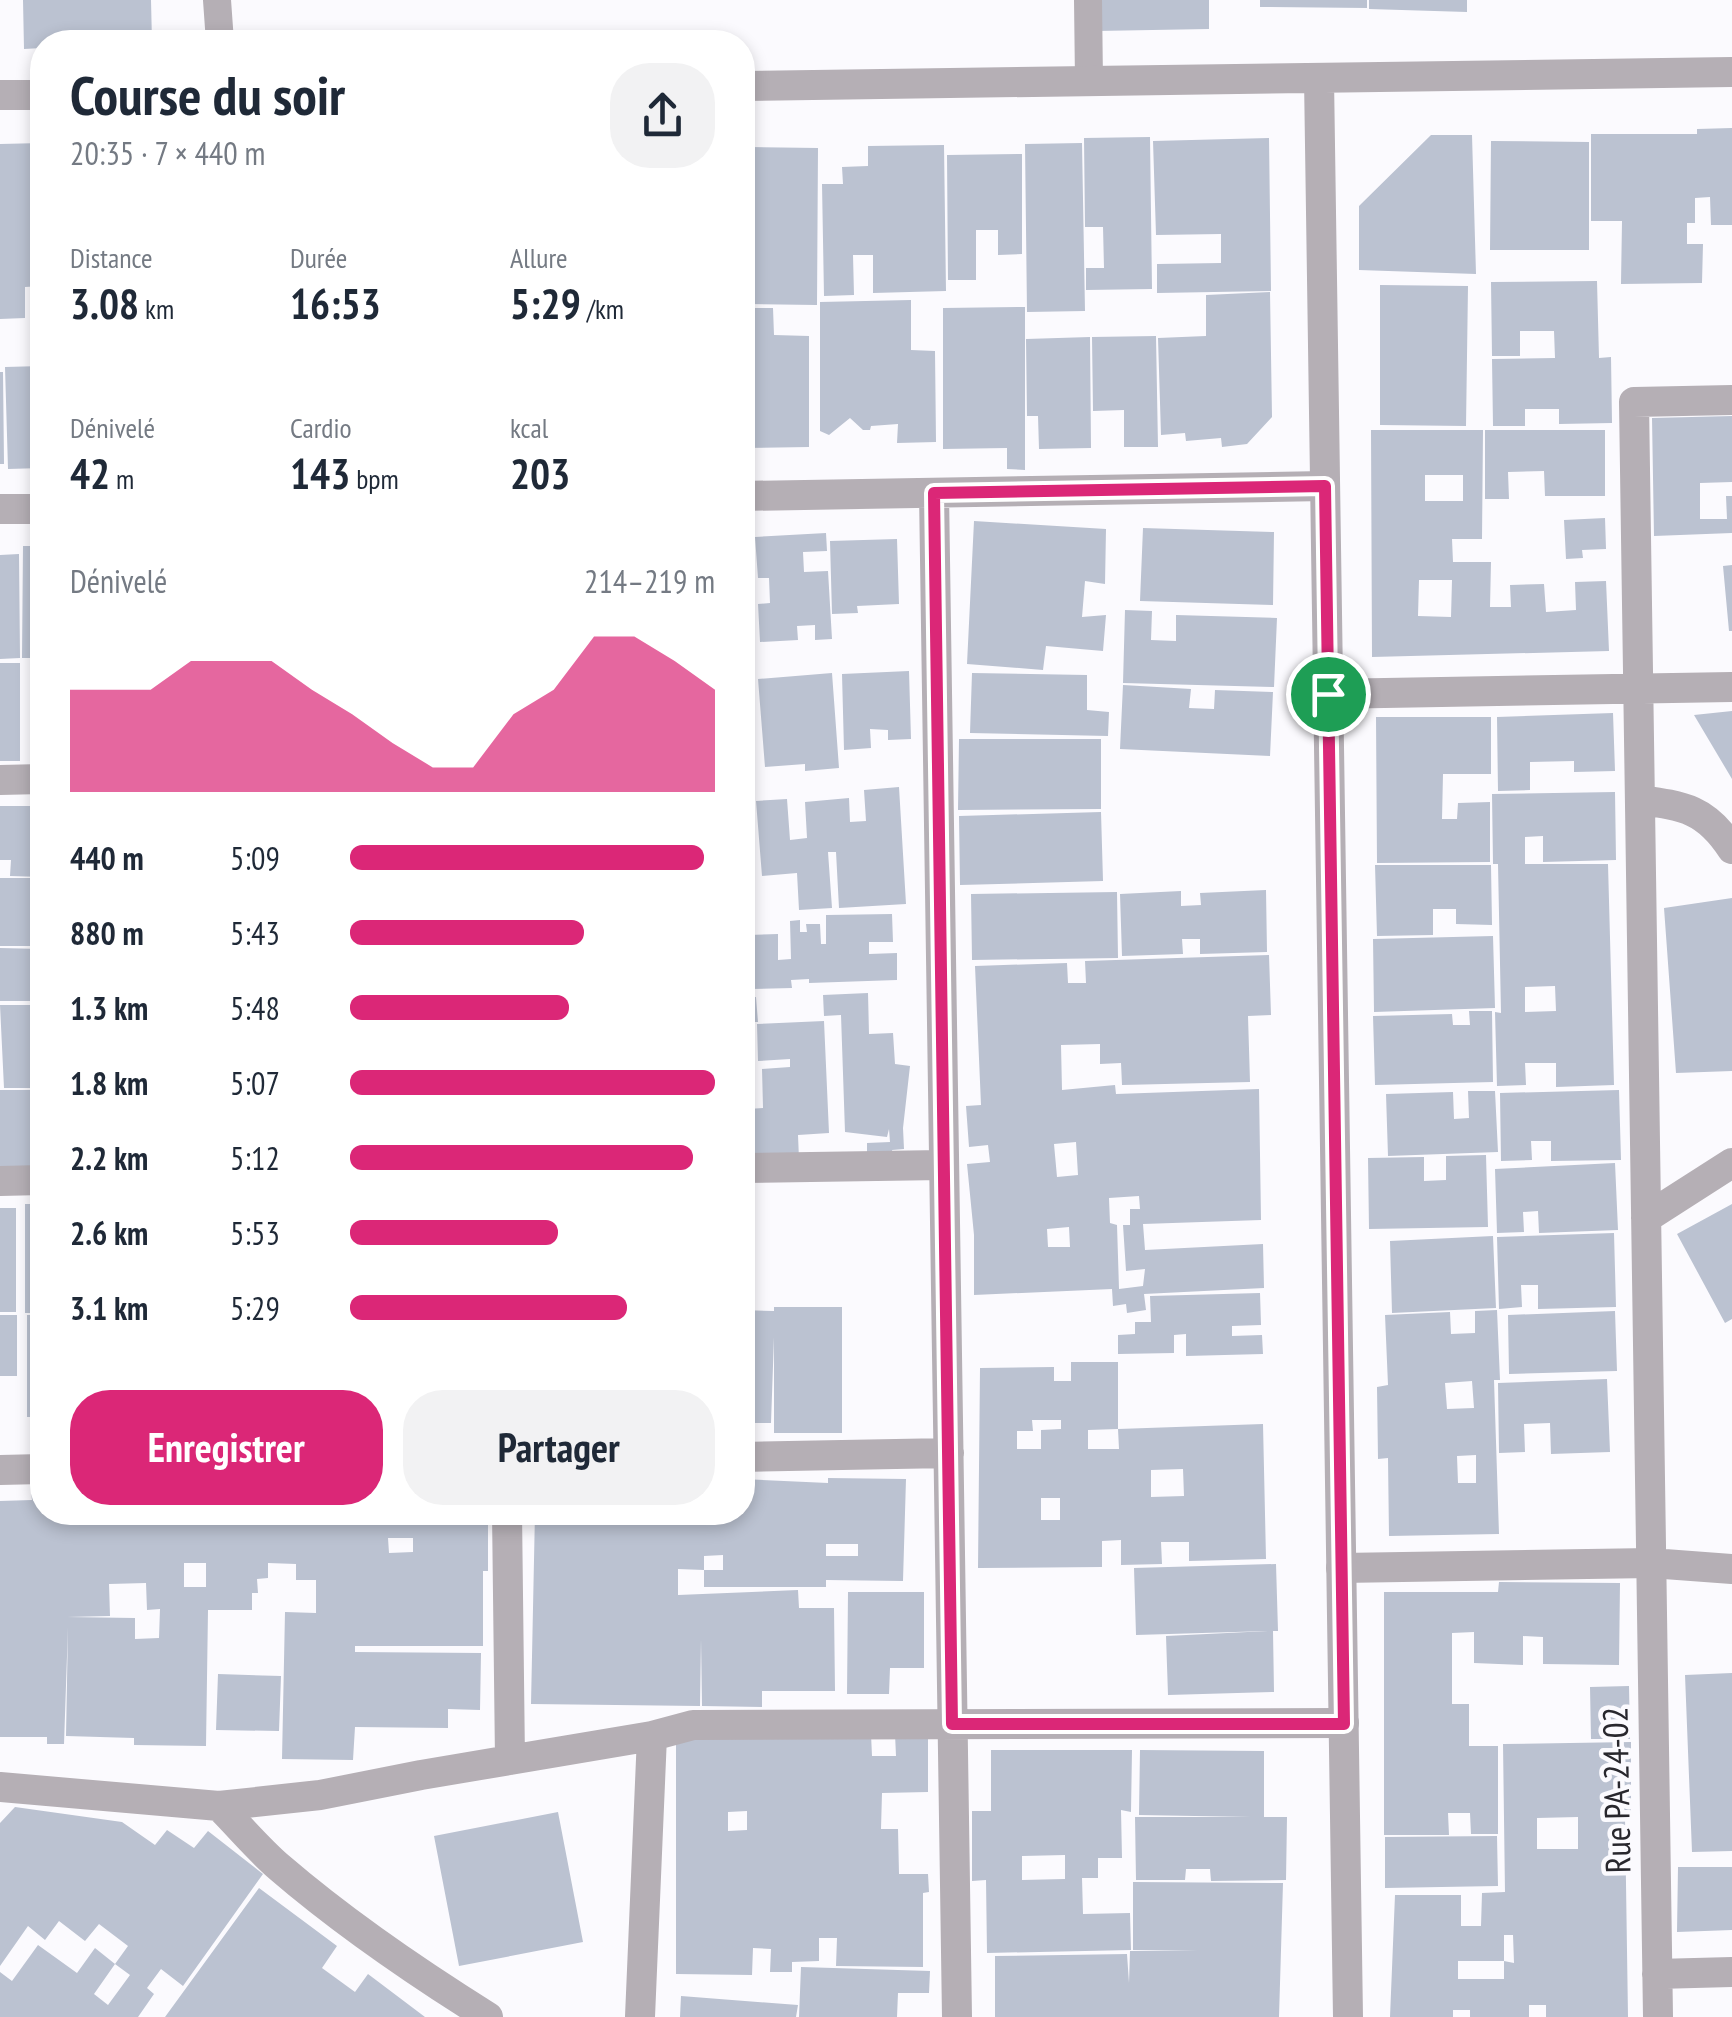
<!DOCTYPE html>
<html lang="fr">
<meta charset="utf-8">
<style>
body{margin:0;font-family:"PT Sans Narrow",sans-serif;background:#f2f2f3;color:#1f2937;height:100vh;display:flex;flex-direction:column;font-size:38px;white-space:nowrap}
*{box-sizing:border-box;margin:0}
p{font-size:32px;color:#747a83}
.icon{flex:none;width:55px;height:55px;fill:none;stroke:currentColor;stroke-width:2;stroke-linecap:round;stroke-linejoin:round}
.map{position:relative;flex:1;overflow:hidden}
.panel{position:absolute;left:30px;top:30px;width:725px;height:1495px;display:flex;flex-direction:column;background:#fff;border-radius:40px;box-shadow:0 5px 15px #0003}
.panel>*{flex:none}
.pin{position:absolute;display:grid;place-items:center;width:85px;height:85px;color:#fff;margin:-42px;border:5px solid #fff;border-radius:50%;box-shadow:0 2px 10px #0007}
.round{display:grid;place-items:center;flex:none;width:105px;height:105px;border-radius:40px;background:#f2f2f3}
.summary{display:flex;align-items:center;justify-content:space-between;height:170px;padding:0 40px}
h1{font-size:55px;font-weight:700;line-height:75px}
.stats{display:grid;grid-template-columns:repeat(3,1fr);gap:15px;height:170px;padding:10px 40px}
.stats div{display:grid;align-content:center}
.stats b{font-size:42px;font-weight:700}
.stats small{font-size:28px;font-weight:400}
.stats p{font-size:28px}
.chart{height:280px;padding:20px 40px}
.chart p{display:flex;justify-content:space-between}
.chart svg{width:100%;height:180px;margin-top:10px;fill:#db2777;opacity:.7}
.action{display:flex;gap:20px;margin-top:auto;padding:20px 40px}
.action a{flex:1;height:115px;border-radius:40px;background:#db2777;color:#fff;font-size:40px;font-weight:700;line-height:115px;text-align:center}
.action a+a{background:#f2f2f3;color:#1f2937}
ul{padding:0 40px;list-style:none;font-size:32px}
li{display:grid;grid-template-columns:160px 120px 1fr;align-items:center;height:75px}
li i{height:25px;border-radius:12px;background:#db2777}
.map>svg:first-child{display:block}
.building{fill:#bbc2d1;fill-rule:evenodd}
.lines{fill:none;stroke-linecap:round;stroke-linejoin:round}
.service{stroke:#b5afb5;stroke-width:28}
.minor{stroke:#b5afb5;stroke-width:30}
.tertiary{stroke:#b5afb5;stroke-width:30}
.route-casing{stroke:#fff;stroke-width:20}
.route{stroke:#db2777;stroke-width:12}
.labels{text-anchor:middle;stroke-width:9;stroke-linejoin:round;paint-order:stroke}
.street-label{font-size:35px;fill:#28272d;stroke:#fbfafe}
</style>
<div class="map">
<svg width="1732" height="2017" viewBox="0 0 1732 2017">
<rect width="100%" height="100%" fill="#fbfafe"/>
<path class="building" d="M23,0H151L152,42H42V48L24,49Z
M1096,0H1209V29L1096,31Z
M1260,0H1367V8L1260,7Z
M1369,0H1467V12L1369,9Z
M1732,128V225H1711L1710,197L1695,198V223H1687V244H1703L1702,283L1621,284L1622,221H1591V134H1697V129Z
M1431,135H1472L1476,274L1359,270V206Z
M1150,137L1152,289L1086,290V268H1104L1103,227H1085L1084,138Z
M1269,138L1271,291L1157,293V264L1221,263V234L1156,235L1153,141Z
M1491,141L1589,142V250H1490Z
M42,143V286L25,287V318L0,319V144Z
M1082,143L1085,311L1027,312L1025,144Z
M944,145L946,291L873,293V255H853L854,295L824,296L822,184H843L842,167L868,166V146Z
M750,147L818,148L817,305L748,304Z
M1022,154V254L998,255V230H976V280H948L947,155Z
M1597,281L1599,358L1611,357L1612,423L1559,424V409H1525V426H1493L1492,359L1555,358L1554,331H1520V356H1492L1491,282Z
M1380,285L1468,286L1466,426L1380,425Z
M1270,292L1272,417L1247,444L1222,447L1221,438L1186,441L1185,433L1161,435L1158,338L1206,336V295Z
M911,300V350L935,351L936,442L897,443L898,424L871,426L870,430H863L850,418L829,435L820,431V302Z
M1025,307V470L1007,469V448L943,449V308Z
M742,308H773L774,335L809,336V447L742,448Z
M1156,336L1158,447H1124V410L1093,411L1092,337Z
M1090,337L1091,448L1039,449L1038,416H1027L1026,339Z
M42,366V468L8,469L5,367Z
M0,372H3L4,464H0Z
M1732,416V482L1700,483V519H1727L1726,496H1732V533L1654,536L1652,418Z
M1371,430H1483L1482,539H1452L1453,562H1491L1490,607H1511L1510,585L1544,584L1546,612L1576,610L1575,582L1606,581L1609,651L1372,657ZM1425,475H1463V501H1425ZM1419,580H1452L1451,617L1418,616Z
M1485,430H1605V496H1545L1544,471L1508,472L1509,499H1485Z
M1605,518L1606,549L1582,550L1583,558L1566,559L1564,520Z
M974,521L1106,529L1105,584L1085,581L1082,617L1106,615L1103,651L1046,646L1043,670L967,664Z
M1143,528L1274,532L1273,605L1140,601Z
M826,533L827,551L803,552L804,572L828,571L832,639L815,640V625L797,626L798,640L760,642L758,604L770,603L769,578H758L755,537Z
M742,538H752L753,623H742Z
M897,539L899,604L857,606L858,613L832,614L830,541Z
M23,546H42V658H22Z
M19,554L20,658L0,659V555Z
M1732,565V631H1729L1723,566Z
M1125,610L1152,611L1151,640L1176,641V615L1277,618L1274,687L1123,683Z
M0,663H20V761H0Z
M909,671L911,739L888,740V730L870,729L871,748L844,750L842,674Z
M832,673L839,768L805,771V764L765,767L758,679Z
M972,673L1087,675V710L1109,712L1108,736L970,733Z
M1123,685L1191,689L1189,708L1214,709L1215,690L1273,692L1270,756L1120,749Z
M1732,711V779L1694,715Z
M1613,713L1615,771L1574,772V761L1530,762V790L1498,791L1497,717Z
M1376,717H1491V774H1443L1442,819H1457L1458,803L1490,802V862L1377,863Z
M959,739H1101V809L958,810Z
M899,787L906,904L839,908L836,852H828L832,908L799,910L797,873L762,876L756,801L787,799L790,840L807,838L805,802L849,798L850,822L866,821L864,790Z
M1615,792L1616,860L1543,862V836L1525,837V864H1608L1614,1085L1556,1087V1063H1525L1526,1085L1497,1086L1495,1012L1501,1013L1498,864H1493L1492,794ZM1555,986L1556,1011L1525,1012V987Z
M0,806H42V877L10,876L11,860H0Z
M1101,812L1103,881L960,885L959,816Z
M1375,865H1491L1492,925L1456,924V909H1433V935L1377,936Z
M0,878H42V946H0Z
M1266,890L1267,952L1200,954V939H1182L1183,954L1122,956L1120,894L1181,891V906L1201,905L1200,893Z
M1117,892L1118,958L972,960L971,894Z
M1732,898V1071L1676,1073L1664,908Z
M892,914L893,942H869V954L897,953V980L809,983V979L791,980L792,988L750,989V986H742V959H749L748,935L778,934V960L791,959L790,921L800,920V932H807L806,924H820L821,944H826V915Z
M1493,936L1495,1008L1374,1012L1373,939Z
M0,948L42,949V1001H0Z
M1269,955L1271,1015L1248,1016L1250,1082L1122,1085L1121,1063L1100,1064V1044L1061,1045L1062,1090L1115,1085L1116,1094L1259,1089L1261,1220L1143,1224L1145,1250L1263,1244L1264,1288L1144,1294L1146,1310L1127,1313L1126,1304L1113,1306L1112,1289L974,1295V1235L967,1164L990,1162L988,1145L969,1147L966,1106L981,1105L975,966L1067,963L1068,983H1086L1085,961ZM1076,1142L1078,1175L1057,1177L1054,1144ZM1139,1196L1140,1209H1130V1225H1123L1126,1271L1145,1269L1143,1286L1119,1289L1117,1225L1110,1223L1109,1198ZM1069,1227L1070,1247H1048L1047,1229Z
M868,993L869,1034L893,1033L895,1064L910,1066L903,1128L904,1149L892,1150L893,1156L867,1158V1143L890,1142L889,1129L887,1137L845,1132L841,1015L824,1016L823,995Z
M756,997L758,1022H750L751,1060L742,1061V998Z
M0,1005H42V1088H4Z
M1469,1011H1492L1493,1082L1375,1085L1373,1016L1452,1014L1453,1025H1470Z
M824,1021L829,1133L798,1135L799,1159L745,1161L742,1075H746L748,1109L763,1108L762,1069L790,1067V1059L758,1061L757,1024Z
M0,1090H42V1171L0,1172Z
M1619,1090L1621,1160L1551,1161V1141H1531L1532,1160L1501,1161L1500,1093Z
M1468,1091H1495L1498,1152L1388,1156L1386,1094L1453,1092L1454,1119L1469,1118Z
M1486,1155L1488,1227L1369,1229L1368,1158L1424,1157V1181L1446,1180V1156Z
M1615,1163L1618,1230L1539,1233L1538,1211L1523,1212L1524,1232L1497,1233L1495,1169Z
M25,1204H42V1313H25Z
M1732,1204V1319L1725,1323L1677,1234Z
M0,1208H16V1312H0Z
M1614,1233L1616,1307L1538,1309V1285H1521L1522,1307L1499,1309L1497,1237Z
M1493,1236L1496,1308L1392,1313L1390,1241Z
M1260,1293L1261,1325L1232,1326V1336L1262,1335L1263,1354L1186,1356V1334L1174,1335V1353L1118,1354V1335L1135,1334V1322H1151L1150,1296Z
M774,1307H842V1433H774V1337L771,1423H742V1310L774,1311Z
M1497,1310L1500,1380H1494L1499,1534L1389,1536L1388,1458L1378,1459L1377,1387L1388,1385L1385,1315L1450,1312L1451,1334L1475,1333V1311ZM1472,1381L1474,1408L1447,1409L1445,1383ZM1476,1455V1483H1458L1457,1456Z
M1615,1311L1617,1371L1509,1374L1508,1315Z
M0,1315H17V1376H0Z
M27,1315H42V1417H27Z
M1071,1362H1118V1429L1088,1430V1449H1119L1118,1429L1263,1424L1266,1559L1189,1561V1542H1161L1162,1564L1121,1565V1540L1102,1541V1567L978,1568L980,1368L1054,1367V1381H1071ZM1032,1420H1061V1429L1041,1430V1449H1017V1431H1033ZM1183,1469L1184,1496L1151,1497V1470ZM1041,1498H1060V1520H1041Z
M1607,1379L1610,1452L1551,1454L1550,1423L1524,1424L1525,1452L1499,1453L1498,1383Z
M828,1478L906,1479L903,1581L826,1580V1587H704V1570H723V1555L704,1556V1570L678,1569V1595L798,1590L799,1608H834L835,1691H762V1707L702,1706L701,1639L700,1706L531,1704L535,1512H742V1479L828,1483ZM826,1544H858V1556H826Z
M31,1491H42V1512H488V1571H483V1646H355V1652L481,1653L480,1710L448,1709V1728L355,1727L353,1760L282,1759L285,1612L316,1613V1580H296V1564L268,1563V1578L257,1579L258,1593H252V1610H208L206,1746L134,1745V1738L66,1736L68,1627L64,1744H47V1737H0V1501L32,1500ZM388,1538H413V1552L389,1553ZM184,1563H206V1587H184ZM146,1583L147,1610L160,1609L159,1638L135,1639V1618L67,1617L110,1616L109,1584Z
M1276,1564L1278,1631H1273L1274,1692L1168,1695L1166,1636L1268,1631L1136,1635L1134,1568Z
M1499,1582L1620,1583L1619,1665L1543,1664V1637L1523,1636V1665L1474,1663V1632L1452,1633V1704H1469V1746H1498V1834H1471L1470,1813H1448L1449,1835H1384V1592H1498Z
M848,1592H924V1668H890L889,1694H847Z
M1732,1673V1851L1692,1852L1685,1675Z
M218,1674L281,1676L279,1731L216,1730Z
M1629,1686L1630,1739H1591L1590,1687Z
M928,1733V1792L882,1793L881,1829H898L899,1874H928L929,1892L923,1893V1967L836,1966L837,1938H819V1961L792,1962V1972H770L771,1949L753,1948L752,1975L676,1974V1736L871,1734L872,1756H896L895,1734ZM747,1811V1830L728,1831V1812Z
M1631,1742V1817H1625L1628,2017H1546V2005H1529V2017H1470V2010H1453V2017H1390L1395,1895H1461V1926H1481L1482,1893L1505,1892L1503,1744ZM1578,1817V1849H1537V1818ZM1504,1935H1513L1514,1963L1504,1961V1979H1458V1961H1504Z
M991,1750H1132L1131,1812L1121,1810L1122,1858H1098V1878H1082L1083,1914L1130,1913L1131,1950L987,1953L986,1880L972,1881V1811H991ZM1065,1855V1879L1022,1880V1856Z
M1140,1750L1264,1751V1817H1287L1286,1880L1211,1881L1210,1869H1186L1185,1880H1136L1135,1817H1251L1139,1815Z
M15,1807L122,1822L155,1845L167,1830L194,1848L208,1831L263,1874L183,1986L161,1969L147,1988L154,1994L138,2017H0V1972L12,1981L38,1945L77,1973L95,1948L115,1964L94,1994L108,2005L130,1975L115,1964L128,1946L99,1924L85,1941L59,1921L45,1940L28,1926L0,1966V1823Z
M558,1812L583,1942L459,1966L434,1836Z
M1497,1836L1498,1886L1385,1888V1837Z
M1678,1867H1732V1930L1677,1932Z
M1133,1882L1283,1883L1279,2017H995V1956L1127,1954L1129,1983L1130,1951H1198L1133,1950Z
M259,1888L337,1946L322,1968L355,1992L368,1974L425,2017H165Z
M801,1967L930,1971L929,1993H898L897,2017H799Z
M681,1996L798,2005L796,2017H680Z"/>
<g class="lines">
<path class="service" d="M217,0L220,42
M1088,0L1089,81"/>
<path class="minor" d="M934,493L957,2017
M742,496L1325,486
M0,509H42
M1328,694L1732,687
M0,780L42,779
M1640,800C1684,806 1706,809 1732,849
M742,1168L942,1165
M0,1181L42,1180
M1646,1218L1732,1163
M742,1457L949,1453
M0,1470L42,1469
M507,1512L510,1760
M1341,1568L1651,1563L1732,1569
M0,1787L219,1806L320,1795L421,1775L652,1736L693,1725L1344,1723
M219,1806C239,1826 258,1849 279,1867C344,1923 416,1972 488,2017
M1657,1974L1732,1972
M640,2017L652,1736
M1658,2017L1634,402L1732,400"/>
<path class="tertiary" d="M1319,78L1348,2017
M742,86L1732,72
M0,95H42"/>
</g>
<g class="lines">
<defs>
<path id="route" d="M1325,486L1344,1724H952L934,493Z"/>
</defs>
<use href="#route" class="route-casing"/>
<use href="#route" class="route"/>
</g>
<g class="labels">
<g class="street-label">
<text transform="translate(1617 1790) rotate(-91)" y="12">Rue PA-24-02</text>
</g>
</g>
</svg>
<div class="pin" style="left:1328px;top:694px;background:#1e9e55"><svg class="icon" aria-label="arrive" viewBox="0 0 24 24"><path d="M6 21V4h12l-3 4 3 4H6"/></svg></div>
<section class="panel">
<div class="summary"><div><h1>Course du soir</h1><p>20:35 · 7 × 440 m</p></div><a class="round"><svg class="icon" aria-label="share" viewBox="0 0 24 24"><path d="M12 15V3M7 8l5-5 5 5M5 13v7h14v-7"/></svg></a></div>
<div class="stats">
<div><p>Distance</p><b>3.08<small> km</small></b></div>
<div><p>Durée</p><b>16:53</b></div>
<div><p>Allure</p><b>5:29<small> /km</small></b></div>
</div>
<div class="stats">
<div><p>Dénivelé</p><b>42<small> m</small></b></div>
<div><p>Cardio</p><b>143<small> bpm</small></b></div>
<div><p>kcal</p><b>203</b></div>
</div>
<div class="chart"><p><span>Dénivelé</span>214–219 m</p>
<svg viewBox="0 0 160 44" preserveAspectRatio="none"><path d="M0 44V19L10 19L20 19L30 12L40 12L50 12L60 19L70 25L80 32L90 38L100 38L110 25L120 19L130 6L140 6L150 12L160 19V44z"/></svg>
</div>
<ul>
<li><b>440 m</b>5:09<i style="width:97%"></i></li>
<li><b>880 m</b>5:43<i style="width:64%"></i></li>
<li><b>1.3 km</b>5:48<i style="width:60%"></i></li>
<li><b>1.8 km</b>5:07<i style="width:100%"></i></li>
<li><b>2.2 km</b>5:12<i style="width:94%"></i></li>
<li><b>2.6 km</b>5:53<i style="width:57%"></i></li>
<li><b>3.1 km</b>5:29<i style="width:76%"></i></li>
</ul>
<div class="action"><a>Enregistrer</a><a>Partager</a></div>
</section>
</div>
